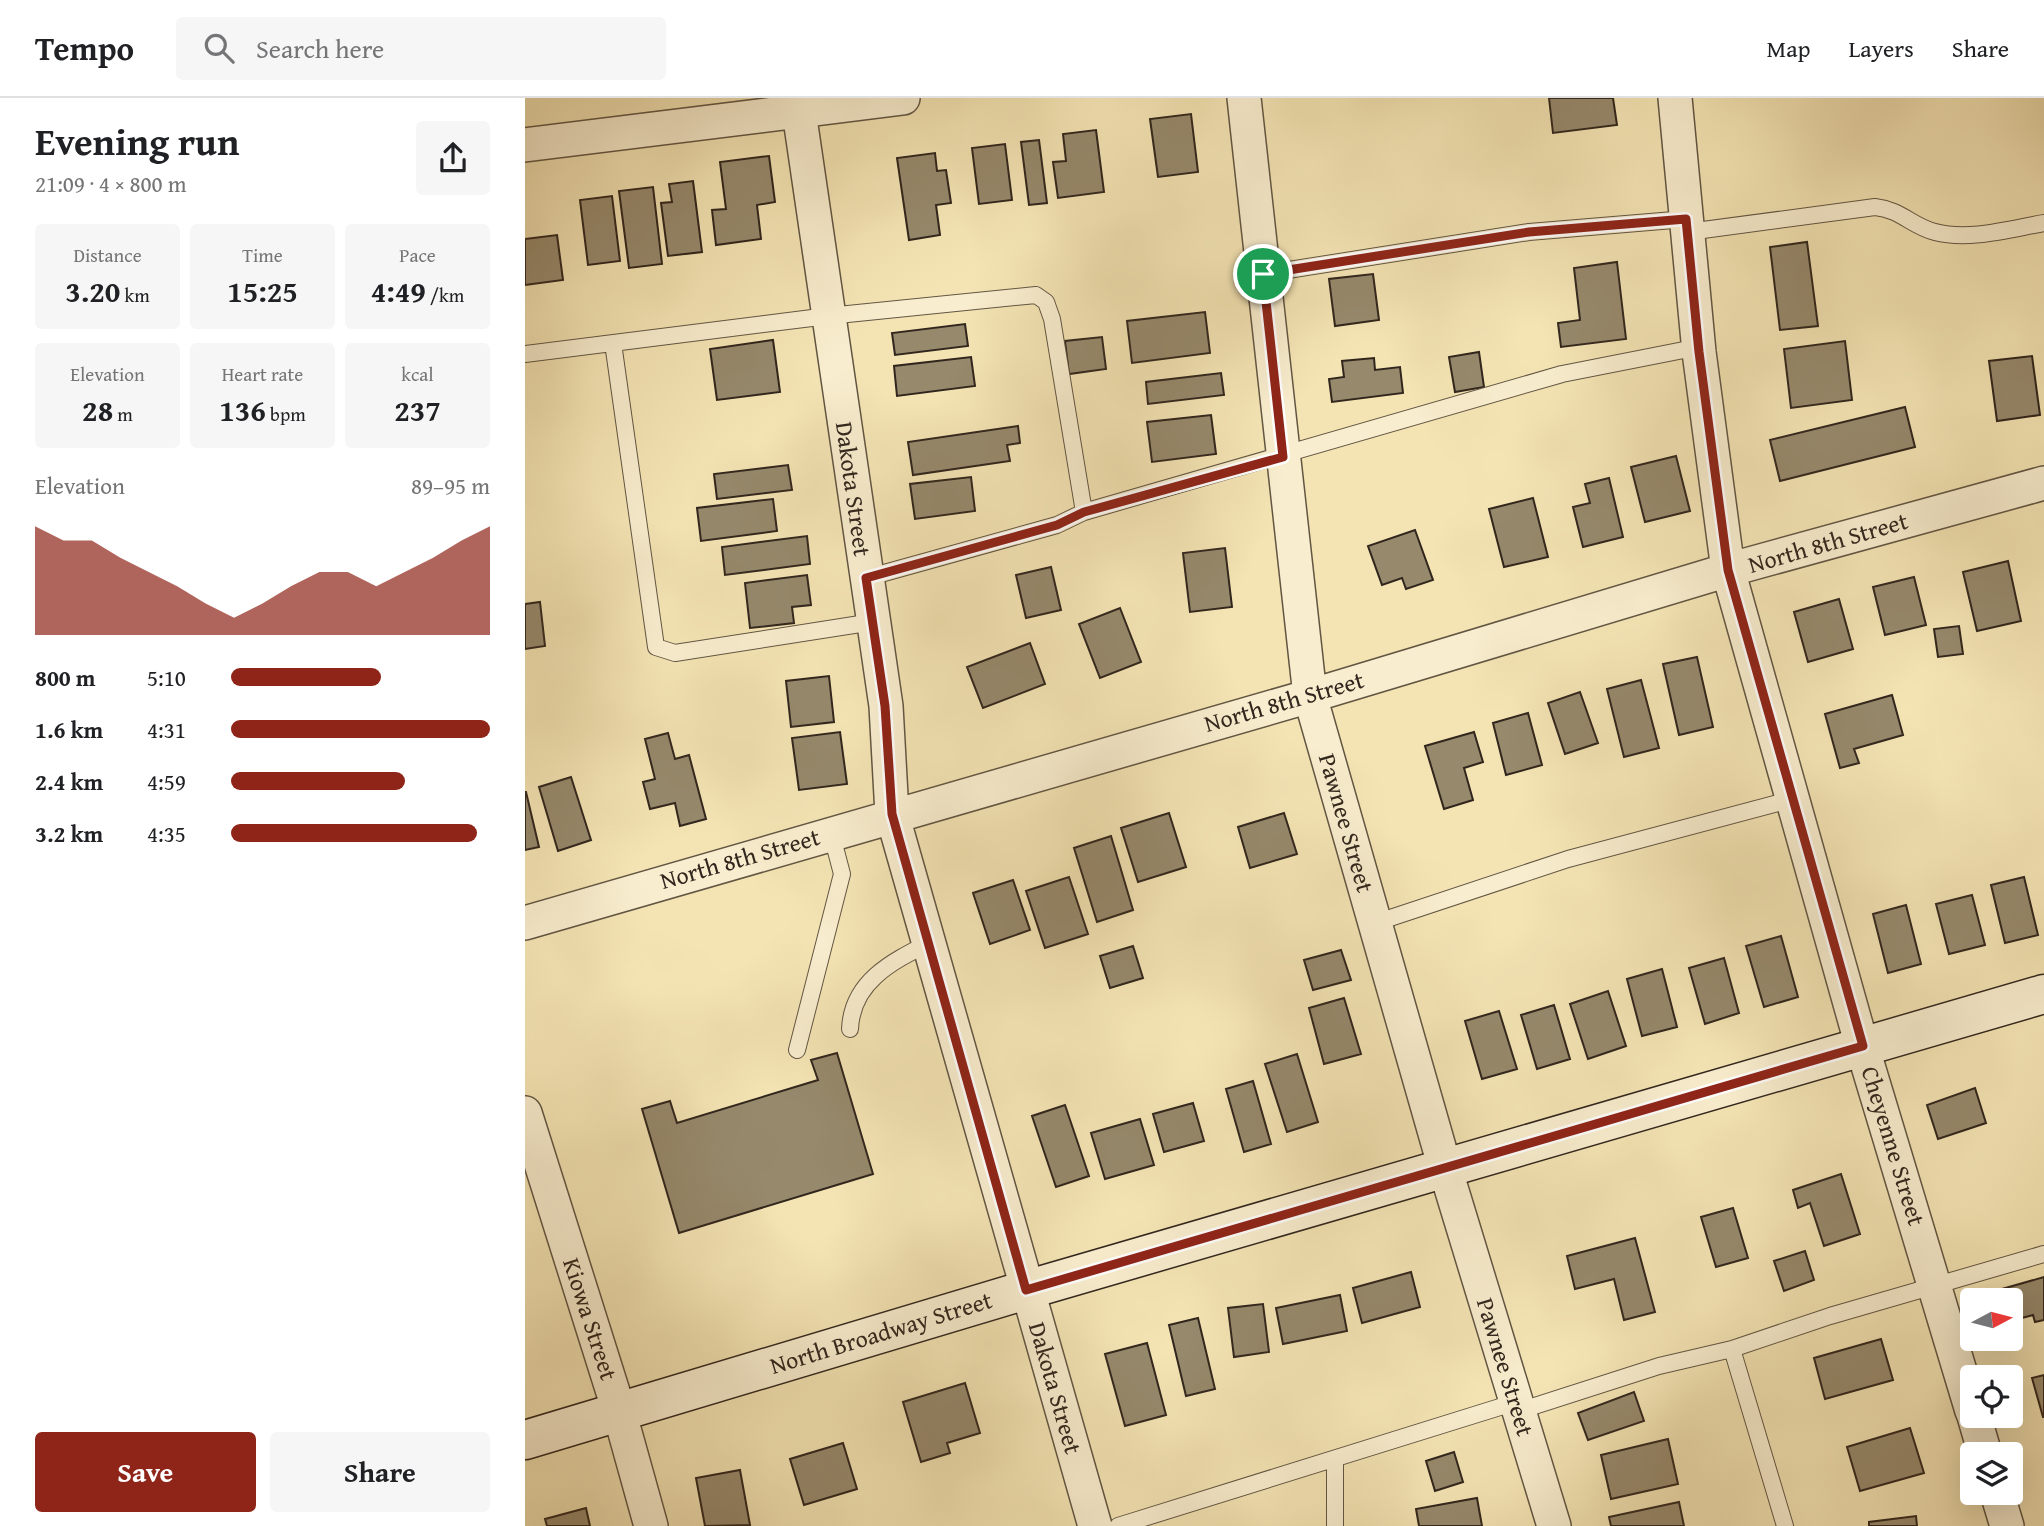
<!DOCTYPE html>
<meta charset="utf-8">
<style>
body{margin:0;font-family:"Gentium Book Plus",serif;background:#f6f6f6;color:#202124;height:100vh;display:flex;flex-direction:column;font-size:26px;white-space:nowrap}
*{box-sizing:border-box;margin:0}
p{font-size:23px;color:#757577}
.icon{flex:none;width:38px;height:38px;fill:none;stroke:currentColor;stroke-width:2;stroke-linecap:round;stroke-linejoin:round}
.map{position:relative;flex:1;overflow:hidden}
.details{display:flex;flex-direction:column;background:#fff;width:525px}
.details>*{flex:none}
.needle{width:46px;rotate:83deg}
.buttons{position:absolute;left:1435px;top:1190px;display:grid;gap:14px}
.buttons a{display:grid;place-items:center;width:63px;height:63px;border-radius:7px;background:#fff;box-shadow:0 7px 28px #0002;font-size:35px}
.pin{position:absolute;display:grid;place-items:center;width:60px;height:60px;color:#fff;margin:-30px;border:4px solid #fff;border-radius:50%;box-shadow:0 2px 7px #0007}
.round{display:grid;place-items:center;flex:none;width:74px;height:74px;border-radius:7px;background:#f6f6f6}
.headline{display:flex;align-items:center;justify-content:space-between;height:119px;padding:0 35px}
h1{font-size:38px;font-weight:600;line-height:52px}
.figures{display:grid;grid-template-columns:repeat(3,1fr);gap:10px;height:119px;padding:7px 35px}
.figures div{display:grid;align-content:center;border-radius:7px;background:#f6f6f6;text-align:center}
.figures b{font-size:30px;font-weight:600}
.figures small{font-size:19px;font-weight:400}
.figures p{font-size:19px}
.chart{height:196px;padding:14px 35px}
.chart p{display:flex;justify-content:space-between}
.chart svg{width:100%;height:126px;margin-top:7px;fill:#8f2418;opacity:.7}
.cta{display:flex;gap:14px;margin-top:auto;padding:14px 35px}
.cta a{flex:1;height:80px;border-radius:7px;background:#8f2418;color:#fff;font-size:28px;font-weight:600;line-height:80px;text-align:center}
.cta a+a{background:#f6f6f6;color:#202124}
ul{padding:0 35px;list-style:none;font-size:23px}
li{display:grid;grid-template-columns:112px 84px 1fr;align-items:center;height:52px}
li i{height:18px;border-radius:9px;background:#8f2418}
header{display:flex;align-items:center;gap:42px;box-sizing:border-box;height:98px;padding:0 35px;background:#fff;border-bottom:2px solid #e0e0e0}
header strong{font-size:33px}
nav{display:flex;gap:38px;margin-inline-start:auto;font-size:24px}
.search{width:490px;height:63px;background:#f6f6f6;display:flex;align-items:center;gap:18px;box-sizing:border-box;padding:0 24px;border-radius:7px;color:#757577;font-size:26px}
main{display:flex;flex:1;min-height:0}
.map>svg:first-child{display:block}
.building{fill:#96896c;stroke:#31261d;stroke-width:2}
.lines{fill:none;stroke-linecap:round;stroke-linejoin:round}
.lane-casing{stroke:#625643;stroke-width:18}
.street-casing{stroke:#625643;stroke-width:36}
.secondary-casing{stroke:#31261d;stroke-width:41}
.lane{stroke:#f8edce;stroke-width:16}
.street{stroke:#f8edce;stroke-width:33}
.secondary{stroke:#f8edce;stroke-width:38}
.route-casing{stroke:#fff;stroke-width:14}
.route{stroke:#8f2418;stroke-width:9}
.labels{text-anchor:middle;stroke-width:6;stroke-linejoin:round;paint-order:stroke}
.street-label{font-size:24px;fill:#31261d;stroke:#f8edce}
</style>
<header>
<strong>Tempo</strong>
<div class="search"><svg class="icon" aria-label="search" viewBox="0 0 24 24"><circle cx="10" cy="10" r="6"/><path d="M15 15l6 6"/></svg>Search here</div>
<nav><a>Map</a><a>Layers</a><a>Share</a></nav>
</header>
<main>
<section class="details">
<div class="headline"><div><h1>Evening run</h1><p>21:09 · 4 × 800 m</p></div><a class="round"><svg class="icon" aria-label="share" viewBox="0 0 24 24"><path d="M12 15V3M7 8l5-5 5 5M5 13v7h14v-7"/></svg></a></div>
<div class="figures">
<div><p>Distance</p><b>3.20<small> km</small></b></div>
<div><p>Time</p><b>15:25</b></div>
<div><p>Pace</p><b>4:49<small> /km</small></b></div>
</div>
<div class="figures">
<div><p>Elevation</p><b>28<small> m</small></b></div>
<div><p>Heart rate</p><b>136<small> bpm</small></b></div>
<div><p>kcal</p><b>237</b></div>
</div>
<div class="chart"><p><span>Elevation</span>89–95 m</p>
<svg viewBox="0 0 160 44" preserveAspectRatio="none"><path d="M0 44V6L10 11L20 11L30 17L40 22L50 27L60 33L70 38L80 33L90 27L100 22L110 22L120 27L130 22L140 17L150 11L160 6V44z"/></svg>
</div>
<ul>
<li><b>800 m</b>5:10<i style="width:58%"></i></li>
<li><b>1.6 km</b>4:31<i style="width:100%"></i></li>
<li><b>2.4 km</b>4:59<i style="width:67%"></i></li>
<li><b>3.2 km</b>4:35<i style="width:95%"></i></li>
</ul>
<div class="cta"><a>Save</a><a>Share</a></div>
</section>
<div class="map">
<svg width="1519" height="1428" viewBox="0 0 1519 1428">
<rect width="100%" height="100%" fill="#f4e4b4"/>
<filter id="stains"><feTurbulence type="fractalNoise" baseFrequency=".00286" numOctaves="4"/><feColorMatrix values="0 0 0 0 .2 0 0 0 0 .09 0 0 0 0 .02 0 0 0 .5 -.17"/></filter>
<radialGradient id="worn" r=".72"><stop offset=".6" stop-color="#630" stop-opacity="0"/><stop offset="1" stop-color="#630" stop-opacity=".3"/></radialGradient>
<path class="building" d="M1024,0H1088L1092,27L1028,35Z
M666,16L673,74L633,79L625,21Z
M571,32L579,94L533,100L528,64L541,63L538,36Z
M514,42L522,105L504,107L496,44Z
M480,46L487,102L454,106L447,50Z
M410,55L412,73L421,72L426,105L411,107L415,137L384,142L372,60Z
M244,58L250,104L232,107L236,141L191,147L187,112L201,111L195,64Z
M168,83L177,154L143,158L136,105L147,104L144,86Z
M128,89L137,166L104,170L94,93Z
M87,98L95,163L63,167L55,102Z
M32,137L38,182L0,187V141Z
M1282,144L1293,228L1255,232L1245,149Z
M1092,164L1101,241L1036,249L1033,225L1055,222L1049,170Z
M848,176L854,222L810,228L804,181Z
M680,214L685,255L607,265L602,223Z
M440,226L443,248L370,257L367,235Z
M577,239L581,271L544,276L540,243Z
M248,242L255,294L192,302L185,251Z
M1320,243L1327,302L1266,310L1259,251Z
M954,254L959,289L930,294L924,259Z
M1507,258L1515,317L1472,323L1464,263Z
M446,259L450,288L372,298L369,268Z
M849,260L850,272L875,269L878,295L807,304L804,281L819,279L817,263Z
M696,275L699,297L623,306L621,284Z
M1380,309L1390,349L1255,383L1245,342Z
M686,317L691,356L627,364L622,324Z
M493,328L495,345L482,347L485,363L388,377L383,344Z
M1151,358L1165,413L1120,424L1106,369Z
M263,367L267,392L192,401L189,376Z
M446,379L450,413L390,421L385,386Z
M1084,380L1098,439L1058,449L1048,409L1065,405L1060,386Z
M1008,400L1023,459L979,469L964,411Z
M248,401L252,433L176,443L172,410Z
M890,432L908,482L881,491L877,480L857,487L843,448Z
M282,438L285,466L200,477L197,449Z
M700,450L707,509L665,514L658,455Z
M1483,463L1496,523L1452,533L1438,474Z
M526,469L536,512L501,520L491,477Z
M282,477L286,507L267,509L269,525L225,530L220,485Z
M1389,479L1401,527L1360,537L1348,489Z
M1314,501L1328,551L1283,564L1269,514Z
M15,504L20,548L0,551V506Z
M595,510L616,564L575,580L554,526Z
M1434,528L1438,556L1413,559L1409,531Z
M505,545L520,586L458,610L442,569Z
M1172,559L1188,629L1154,637L1138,566Z
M304,578L309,624L266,629L261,583Z
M1116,582L1134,650L1099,659L1082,591Z
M1055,594L1073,645L1040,656L1023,605Z
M1367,597L1378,637L1329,651L1334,665L1315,670L1300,616Z
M1003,615L1017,667L981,677L968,625Z
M315,634L322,686L274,692L267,640Z
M949,634L958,664L939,670L948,702L919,711L900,648Z
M143,635L150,661L164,657L181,721L155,728L150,705L125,711L118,684L130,681L120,641Z
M46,679L66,742L33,753L14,689Z
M1,694L14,749L0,752V694Z
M644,715L661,769L613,784L596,730Z
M759,715L772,756L725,770L713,729Z
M586,738L608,812L572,824L549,750Z
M544,779L563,836L520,850L501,793Z
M1499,779L1513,837L1480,845L1466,787Z
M488,782L505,832L465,846L448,795Z
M1447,797L1460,847L1424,856L1411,806Z
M1381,807L1396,866L1363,875L1348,816Z
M1256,838L1273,899L1239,909L1221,848Z
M608,848L618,880L585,890L575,858Z
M816,852L826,882L788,892L779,862Z
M1199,860L1214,915L1180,926L1164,870Z
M1137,871L1152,929L1117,938L1102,881Z
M1083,893L1101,948L1063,961L1045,906Z
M819,900L836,956L799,966L784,910Z
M1029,907L1045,961L1012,971L996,917Z
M974,913L992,971L957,981L940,923Z
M312,955L348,1076L154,1135L117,1011L145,1003L152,1025L293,982L286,962Z
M772,956L793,1024L762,1034L740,966Z
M728,983L746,1046L719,1054L701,991Z
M1450,990L1461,1025L1413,1041L1402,1007Z
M668,1005L679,1043L639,1054L628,1016Z
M540,1007L564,1078L531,1089L507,1018Z
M615,1021L629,1067L580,1081L566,1035Z
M1316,1076L1335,1136L1299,1148L1285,1105L1273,1110L1268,1092Z
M1208,1110L1223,1160L1191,1169L1176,1119Z
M1110,1140L1130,1214L1099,1222L1089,1181L1050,1191L1042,1158Z
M1280,1153L1289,1182L1259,1193L1249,1163Z
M886,1174L895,1209L837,1225L828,1190Z
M1519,1179V1222L1510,1224L1508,1217L1486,1223V1202H1481L1477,1191Z
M815,1197L822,1233L758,1246L751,1210Z
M738,1206L744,1254L709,1259L703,1210Z
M673,1220L690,1291L661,1298L644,1227Z
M1356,1241L1368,1282L1300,1301L1289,1260Z
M622,1245L641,1317L600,1328L580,1256Z
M1519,1277V1319H1518L1507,1280Z
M440,1285L455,1335L422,1345L425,1355L396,1364L378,1304Z
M1109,1294L1119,1323L1063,1342L1053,1315Z
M1385,1330L1399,1375L1335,1393L1322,1349Z
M1143,1341L1153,1386L1086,1401L1076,1357Z
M318,1345L332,1391L279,1407L265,1361Z
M929,1354L938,1384L910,1393L901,1363Z
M215,1372L225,1427L180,1428L171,1380Z
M952,1400L957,1428H894L891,1411Z
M1154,1404L1159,1428H1086L1084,1419Z
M61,1410L65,1428H22L20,1421Z
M1391,1418L1392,1428H1344V1424Z"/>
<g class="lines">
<defs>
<path id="lane" d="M1163,134L1350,109C1377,112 1386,128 1410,134C1444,143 1485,131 1519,125
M738,176L1004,134L1161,121
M88,245L131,549L150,555L348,524
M0,256L303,218L511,197L521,204L527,221L559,414
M341,480L532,427L559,414L1037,276L1174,249
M850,825L1043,761L1268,701
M325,931C327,884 366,864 404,845
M272,952L317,776L306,734
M1207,1251L1260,1428
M994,1313L1134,1268L1207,1251L1305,1218L1519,1156
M810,1363V1428
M593,1428L991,1304"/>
<path id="street" d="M272,0L361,608L367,716L570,1428
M719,0L785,598L920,1070L1029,1428
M1150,0L1174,254L1203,472L1337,948L1447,1313
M0,47L378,0
M0,825L785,598L1203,472L1519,385
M0,1015L94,1313L126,1428
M1449,1318L1460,1356
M1472,1395L1482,1428"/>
<path id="secondary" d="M0,1342L501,1192L1519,896"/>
</defs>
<use href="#lane" class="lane-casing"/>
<use href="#street" class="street-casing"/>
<use href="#secondary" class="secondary-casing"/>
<use href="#lane" class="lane"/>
<use href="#street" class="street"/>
<use href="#secondary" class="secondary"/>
</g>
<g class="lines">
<defs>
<path id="route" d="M1161,121L1174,254L1203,472L1338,948L501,1192L367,716L360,608L341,480L532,427L559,414L758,359L738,176L1004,134Z"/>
</defs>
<use href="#route" class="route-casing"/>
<use href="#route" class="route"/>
</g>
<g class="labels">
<g class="street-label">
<text transform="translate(328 391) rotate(82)" y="8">Dakota Street</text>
<text transform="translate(1303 445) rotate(-16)" y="8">North 8th Street</text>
<text transform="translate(759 604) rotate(-16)" y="8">North 8th Street</text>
<text transform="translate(821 725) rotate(74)" y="8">Pawnee Street</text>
<text transform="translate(215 761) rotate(-16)" y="8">North 8th Street</text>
<text transform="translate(1368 1048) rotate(73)" y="8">Cheyenne Street</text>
<text transform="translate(65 1221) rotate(72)" y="8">Kiowa Street</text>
<text transform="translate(356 1235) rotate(-17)" y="8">North Broadway Street</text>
<text transform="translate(980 1269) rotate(73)" y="8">Pawnee Street</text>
<text transform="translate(530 1290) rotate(74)" y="8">Dakota Street</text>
</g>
</g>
<rect width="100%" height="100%" filter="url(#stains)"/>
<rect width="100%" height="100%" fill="url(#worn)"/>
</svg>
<div class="buttons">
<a><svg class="needle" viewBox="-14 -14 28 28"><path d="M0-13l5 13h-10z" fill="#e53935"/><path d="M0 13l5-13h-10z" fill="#757577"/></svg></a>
<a><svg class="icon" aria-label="locate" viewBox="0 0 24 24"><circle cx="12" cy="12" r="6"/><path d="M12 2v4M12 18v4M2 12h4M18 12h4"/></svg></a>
<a><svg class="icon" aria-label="layers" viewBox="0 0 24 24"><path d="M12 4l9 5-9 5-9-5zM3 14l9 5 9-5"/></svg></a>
</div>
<div class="pin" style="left:738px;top:176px;background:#1e9e55"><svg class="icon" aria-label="arrive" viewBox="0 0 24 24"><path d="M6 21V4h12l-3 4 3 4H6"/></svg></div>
</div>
</main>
